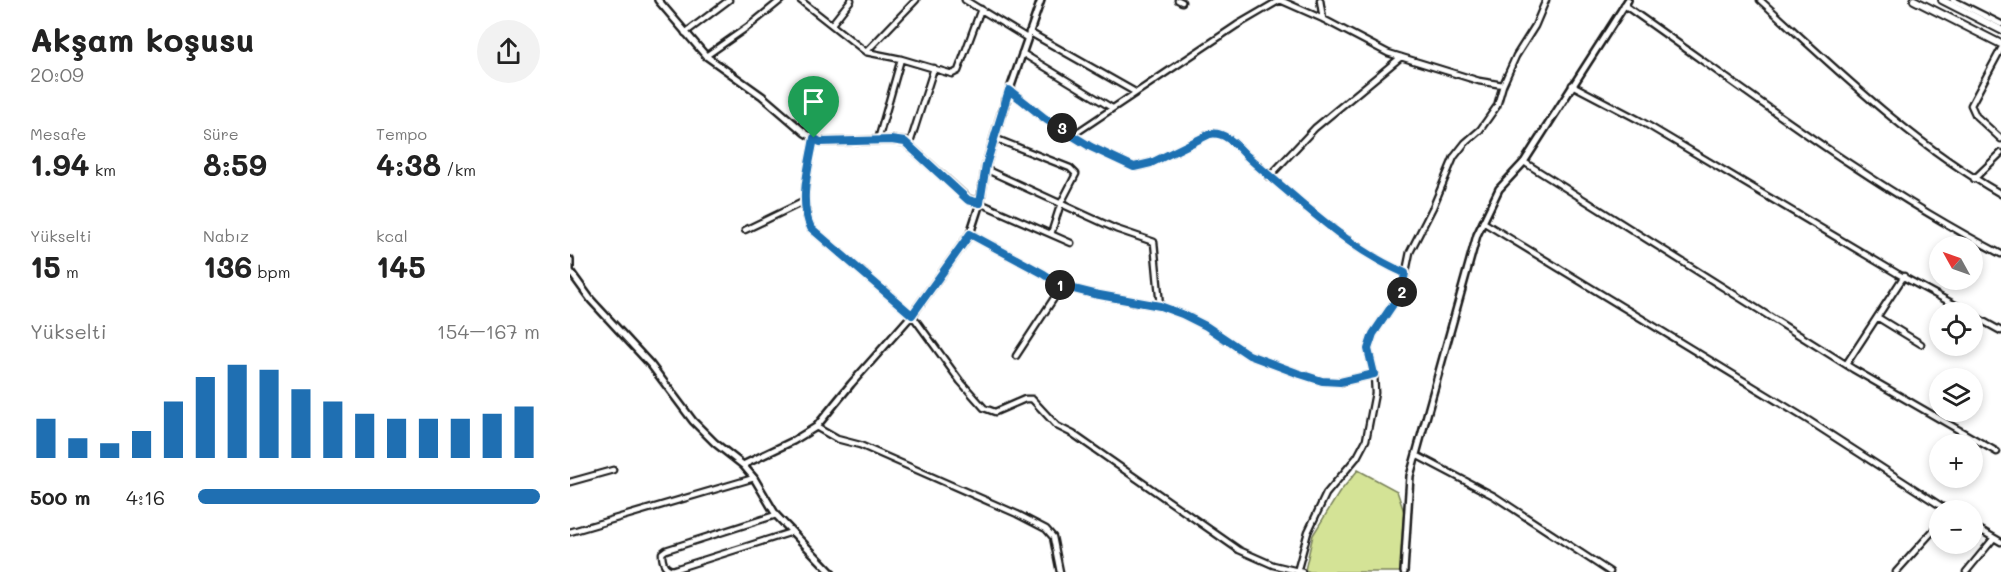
<!DOCTYPE html>
<html lang="tr">
<meta charset="utf-8">
<style>
body{margin:0;font-family:Mali,sans-serif;background:#f2f2f2;color:#222;height:100vh;display:flex;flex-direction:column;font-size:22px;white-space:nowrap}
*{box-sizing:border-box;margin:0}
p{font-size:20px;color:#767676}
.icon{flex:none;width:33px;height:33px;fill:none;stroke:currentColor;stroke-width:2;stroke-linecap:round;stroke-linejoin:round}
.map{position:relative;flex:1;overflow:hidden}
.sheet{display:flex;flex-direction:column;background:#fff;width:570px}
.sheet>*{flex:none}
.needle{width:39px;rotate:310deg}
.tools{position:absolute;left:1359px;top:236px;display:grid;gap:12px}
.tools a{display:grid;place-items:center;width:54px;height:54px;border-radius:50%;background:#fff;box-shadow:0 3px 9px #0003;font-size:30px}
.pin{position:absolute;display:grid;place-items:center;width:51px;height:51px;color:#fff;margin:-62px -26px;border-radius:50% 50% 50% 0;rotate:-45deg;box-shadow:0 0 6px #0007}
.pin .icon{rotate:45deg}
.km{position:absolute;width:30px;height:30px;margin:-15px;border-radius:50%;background:#222;color:#fff;font-size:16px;line-height:30px;text-align:center}
.round{display:grid;place-items:center;flex:none;width:63px;height:63px;border-radius:32px;background:#f2f2f2}
.headline{display:flex;align-items:center;justify-content:space-between;height:102px;padding:0 30px}
h1{font-size:33px;font-weight:700;line-height:45px}
.metrics{display:grid;grid-template-columns:repeat(3,1fr);gap:9px;height:102px;padding:6px 30px}
.metrics div{display:grid;align-content:center}
.metrics b{font-size:30px;font-weight:700}
.metrics small{font-size:16px;font-weight:400}
.metrics p{font-size:16px}
.chart{height:168px;padding:12px 30px}
.chart p{display:flex;justify-content:space-between}
.chart svg{width:100%;height:108px;margin-top:6px;stroke:#1f6fb2;stroke-width:6}
ul{padding:0 30px;list-style:none;font-size:20px}
li{display:grid;grid-template-columns:96px 72px 1fr;align-items:center;height:45px}
li i{height:15px;border-radius:8px;background:#1f6fb2}
main{display:flex;flex:1;min-height:0}
.map>svg:first-child{display:block}
.green{fill:#d4e396;stroke:#788059;stroke-width:1.5}
.lines{fill:none;stroke-linecap:round;stroke-linejoin:round}
.minor-casing{stroke:#1c1c1c;stroke-width:9}
.tertiary-casing{stroke:#1c1c1c;stroke-width:10}
.secondary-casing{stroke:#1c1c1c;stroke-width:10}
.minor{stroke:#fff;stroke-width:4.5}
.tertiary{stroke:#fff;stroke-width:5}
.secondary{stroke:#fff;stroke-width:6}
.route-casing{stroke:#fff;stroke-width:12}
.route{stroke:#1f6fb2;stroke-width:8}
</style>
<main>
<section class="sheet">
<div class="headline"><div><h1>Akşam koşusu</h1><p>20:09</p></div><a class="round"><svg class="icon" aria-label="share" viewBox="0 0 24 24"><path d="M12 15V3M7 8l5-5 5 5M5 13v7h14v-7"/></svg></a></div>
<div class="metrics">
<div><p>Mesafe</p><b>1.94<small> km</small></b></div>
<div><p>Süre</p><b>8:59</b></div>
<div><p>Tempo</p><b>4:38<small> /km</small></b></div>
</div>
<div class="metrics">
<div><p>Yükselti</p><b>15<small> m</small></b></div>
<div><p>Nabız</p><b>136<small> bpm</small></b></div>
<div><p>kcal</p><b>145</b></div>
</div>
<div class="chart"><p><span>Yükselti</span>154–167 m</p>
<svg viewBox="0 0 160 44" preserveAspectRatio="none"><path d="M5 44V28M15 44V36M25 44V38M35 44V33M45 44V21M55 44V11M65 44V6M75 44V8M85 44V16M95 44V21M105 44V26M115 44V28M125 44V28M135 44V28M145 44V26M155 44V23"/></svg>
</div>
<ul>
<li><b>500 m</b>4:16<i style="width:100%"></i></li>
</ul>
</section>
<div class="map">
<svg width="1431" height="572" viewBox="0 0 1431 572">
<rect width="100%" height="100%" fill="#fff"/>
<filter id="ink" filterUnits="userSpaceOnUse"><feTurbulence type="fractalNoise" baseFrequency=".0167" numOctaves="2"/><feDisplacementMap in="SourceGraphic" scale="12" xChannelSelector="R" yChannelSelector="G"/><feConvolveMatrix kernelMatrix="1 2 1 2 8 2 1 2 1" color-interpolation-filters="sRGB"/></filter>
<g filter="url(#ink)">
<path class="green" d="M788,470L827,491L834,512L830,572H740L735,570L743,535L769,493Z"/>
<g class="lines">
<defs>
<path id="minor" d="M230,0L296,52L346,0
M395,0L457,38
M608,0L612,2
M750,0L753,19
M1190,0C1266,69 1341,143 1431,194
M1383,0L1431,24
M1054,5C1177,91 1298,185 1431,254
M262,24L281,0
M459,32L565,92
M115,33L159,0
M1431,49L1401,105L1406,116L1431,139
M296,52L331,59L382,74L388,71L411,9
M452,53L542,108
M136,56L179,26L211,0
M1002,85L1069,120L1328,274L1398,312
M439,90L477,120L521,147L564,167L581,163L640,134C655,131 667,146 677,156C694,172 712,186 729,201C762,229 795,256 835,273
M503,135L667,25L710,0L753,19L818,53L909,81L933,85
M244,138C239,167 228,201 241,228L342,315L390,381L414,408L425,412L455,399H462L487,426L503,434L669,550L703,565L732,572
M424,138L500,168L506,174L491,203L481,234
M308,140L331,59
M339,146L364,68
M954,162L1283,369L1427,452
M415,169L546,229L584,242L590,306
M699,177L745,128L831,57
M1404,179L1431,153
M410,203L501,243
M913,222L1238,420L1377,510
M175,230L235,201
M400,234L474,274L492,286L524,294L590,306L612,314L636,326L679,355L727,373L752,381L770,382L804,374
M1402,315L1431,331
M1307,317L1351,344
M446,356L492,286
M1277,363L1334,276
M246,427L267,439L290,445L447,514L476,529L483,537L490,572
M846,455L924,496L1040,572
M0,482L43,470
M206,515L96,550L92,553C92,562 94,568 102,570L222,532
M1402,525L1431,542
M0,532L184,478
M727,572L738,532L756,494L787,457L796,440L805,393L804,374L798,349L803,334L832,291L840,252L863,207L884,157L895,143L910,130L927,106L933,85L946,56L965,26L976,0
M1326,572L1370,523
M1396,572L1424,538"/>
<path id="tertiary" d="M88,0L136,56L192,96L235,133L250,142L321,140L335,142L398,199L410,203
M0,260V271L21,300L81,365L123,421L145,443L173,465L184,478L206,515L261,572
M173,465L223,441L246,427L281,384L342,315L400,234L410,203L416,165L432,112L471,0
M834,572L840,476L907,235L929,189L954,162L1058,0"/>
<path id="secondary" d="M1344,0L1431,44
M1372,0L1431,30"/>
</defs>
<use href="#minor" class="minor-casing"/>
<use href="#tertiary" class="tertiary-casing"/>
<use href="#secondary" class="secondary-casing"/>
<use href="#minor" class="minor"/>
<use href="#tertiary" class="tertiary"/>
<use href="#secondary" class="secondary"/>
</g>
</g>
<g class="lines" filter="url(#ink)">
<defs>
<path id="route" d="M439,90L477,120L521,147L564,167L581,163L640,134C655,131 667,146 677,156C694,172 712,186 729,201C762,229 795,256 835,273L832,291L803,334L798,349L804,374L770,382L752,381L727,373L679,355L636,326L612,314L590,306L524,294L492,286L474,274L400,234L342,315L241,228C228,201 239,167 244,138L250,142L321,140L335,142L398,200L410,203L416,165Z"/>
</defs>
<use href="#route" class="route-casing"/>
<use href="#route" class="route"/>
</g>
</svg>
<div class="tools">
<a><svg class="needle" viewBox="-14 -14 28 28"><path d="M0-13l5 13h-10z" fill="#e53935"/><path d="M0 13l5-13h-10z" fill="#767676"/></svg></a>
<a><svg class="icon" aria-label="locate" viewBox="0 0 24 24"><circle cx="12" cy="12" r="6"/><path d="M12 2v4M12 18v4M2 12h4M18 12h4"/></svg></a>
<a><svg class="icon" aria-label="layers" viewBox="0 0 24 24"><path d="M12 4l9 5-9 5-9-5zM3 14l9 5 9-5"/></svg></a>
<a>+</a>
<a>−</a>
</div>
<div class="pin" style="left:244px;top:138px;background:#1e9e55"><svg class="icon" aria-label="arrive" viewBox="0 0 24 24"><path d="M6 21V4h12l-3 4 3 4H6"/></svg></div>
<b class="km" style="left:490px;top:285px">1</b>
<b class="km" style="left:832px;top:292px">2</b>
<b class="km" style="left:492px;top:128px">3</b>
</div>
</main>
